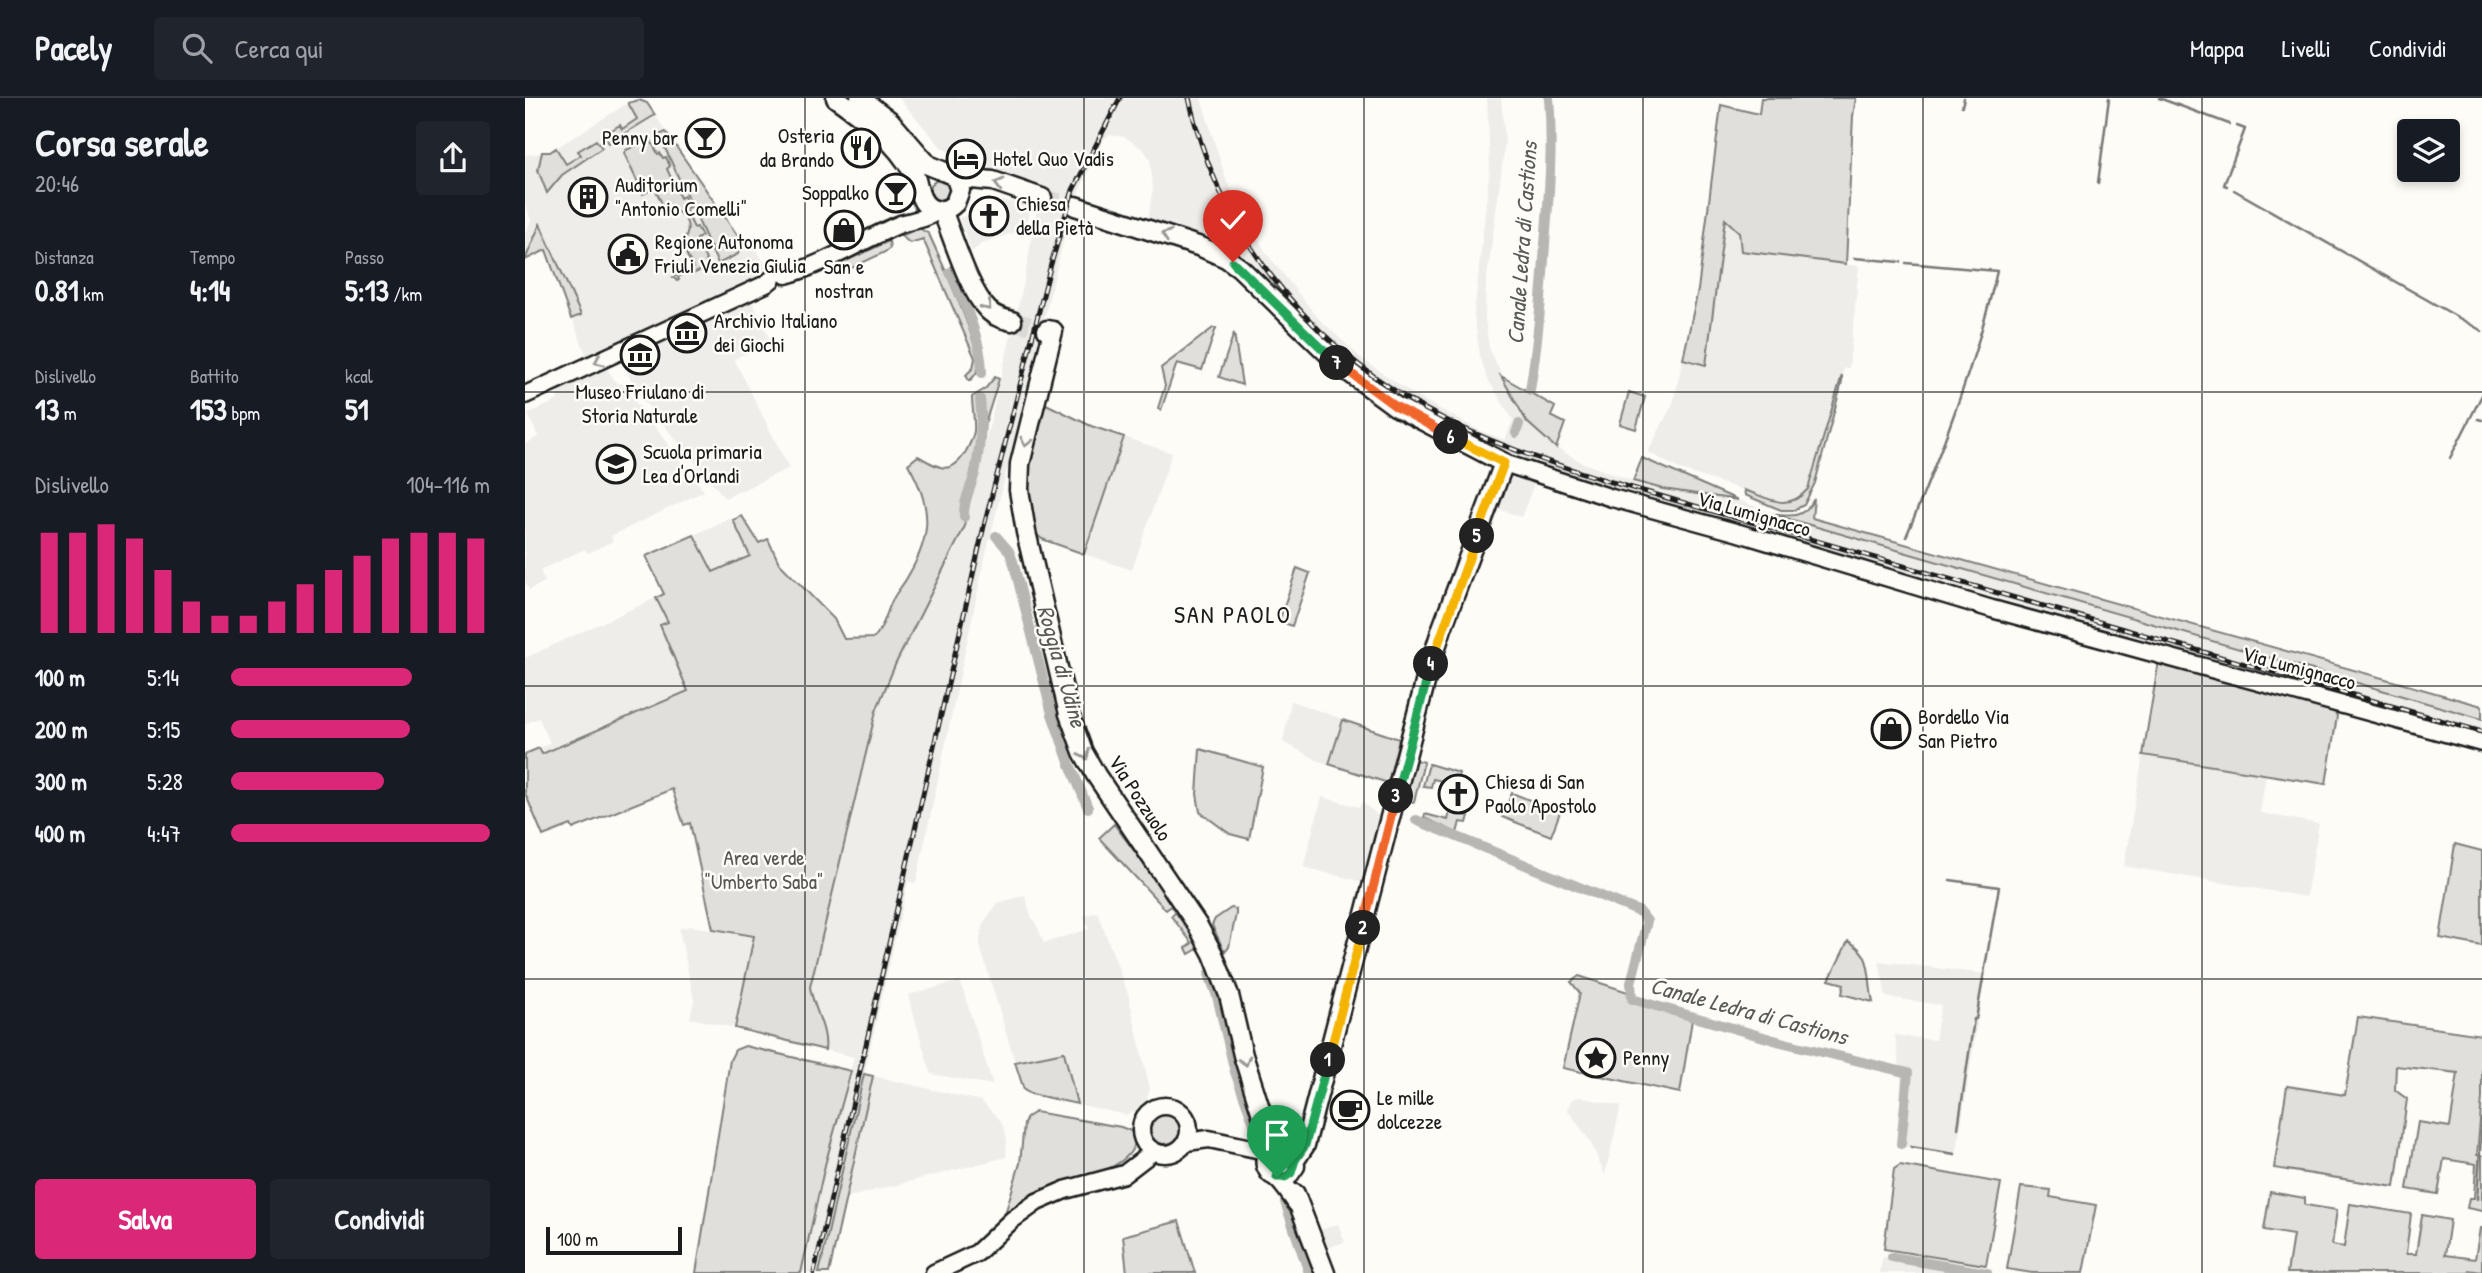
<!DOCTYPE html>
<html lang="it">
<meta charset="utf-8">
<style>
body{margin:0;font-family:"Patrick Hand",sans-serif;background:#20242c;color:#f1f3f6;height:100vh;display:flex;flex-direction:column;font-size:26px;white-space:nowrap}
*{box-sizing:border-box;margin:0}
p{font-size:23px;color:#9ea1a6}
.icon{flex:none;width:38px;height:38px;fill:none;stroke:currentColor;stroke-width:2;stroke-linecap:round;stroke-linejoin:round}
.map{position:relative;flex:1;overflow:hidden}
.side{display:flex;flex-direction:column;background:#171b24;width:525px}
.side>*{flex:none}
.controls{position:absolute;left:1872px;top:21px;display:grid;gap:14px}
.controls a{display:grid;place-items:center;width:63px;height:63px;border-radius:7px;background:#171b24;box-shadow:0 4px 10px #0003;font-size:35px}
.scale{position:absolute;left:21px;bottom:18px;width:136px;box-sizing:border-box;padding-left:7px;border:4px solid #1c1c1c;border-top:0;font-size:19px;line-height:24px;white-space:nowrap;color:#1c1c1c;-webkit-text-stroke:5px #fdfcf7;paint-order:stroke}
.pin{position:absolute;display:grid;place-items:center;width:60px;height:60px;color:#fff;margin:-72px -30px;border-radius:50% 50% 50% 0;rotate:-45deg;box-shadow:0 0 7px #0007}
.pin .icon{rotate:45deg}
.km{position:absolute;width:35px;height:35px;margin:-18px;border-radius:50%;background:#222;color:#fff;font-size:19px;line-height:35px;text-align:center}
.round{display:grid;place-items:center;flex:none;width:74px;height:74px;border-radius:7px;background:#20242c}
.head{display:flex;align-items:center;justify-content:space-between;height:119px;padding:0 35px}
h1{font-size:38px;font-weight:700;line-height:52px}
.figures{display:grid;grid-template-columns:repeat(3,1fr);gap:10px;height:119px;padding:7px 35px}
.figures div{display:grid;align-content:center}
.figures b{font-size:30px;font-weight:700}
.figures small{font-size:19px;font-weight:400}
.figures p{font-size:19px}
.chart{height:196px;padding:14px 35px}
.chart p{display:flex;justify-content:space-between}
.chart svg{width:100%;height:126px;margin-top:7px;stroke:#db2777;stroke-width:6}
.button{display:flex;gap:14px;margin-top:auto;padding:14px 35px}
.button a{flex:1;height:80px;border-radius:7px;background:#db2777;color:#fff;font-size:28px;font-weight:700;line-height:80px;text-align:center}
.button a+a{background:#20242c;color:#f1f3f6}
ul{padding:0 35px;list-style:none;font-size:23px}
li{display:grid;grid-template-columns:112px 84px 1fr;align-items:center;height:52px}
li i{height:18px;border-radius:9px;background:#db2777}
header{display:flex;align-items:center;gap:42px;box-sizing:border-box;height:98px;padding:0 35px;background:#171b24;border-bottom:2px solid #363941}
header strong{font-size:33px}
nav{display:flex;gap:38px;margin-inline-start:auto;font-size:24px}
.search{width:490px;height:63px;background:#20242c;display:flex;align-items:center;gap:18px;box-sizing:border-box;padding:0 24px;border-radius:7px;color:#9ea1a6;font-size:26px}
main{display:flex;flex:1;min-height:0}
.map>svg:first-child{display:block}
.built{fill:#eeede9}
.green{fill:#e0dfdb;stroke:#7e7e7c;stroke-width:2}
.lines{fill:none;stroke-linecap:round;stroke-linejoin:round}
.stream{stroke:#797876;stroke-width:2.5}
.canal{stroke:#b7b6b2;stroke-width:10}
.primary-tunnel{stroke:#dbdad6;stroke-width:18;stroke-dasharray:18 9;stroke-linecap:butt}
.secondary-casing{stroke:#1c1c1c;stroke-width:21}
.primary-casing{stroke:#1c1c1c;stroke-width:23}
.secondary{stroke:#fdfcf7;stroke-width:16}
.primary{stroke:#fdfcf7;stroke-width:18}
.rail-casing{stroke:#1c1c1c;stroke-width:5}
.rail{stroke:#fdfcf7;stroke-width:2.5;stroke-dasharray:8;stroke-linecap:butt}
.oneway{stroke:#989794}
.split-1-casing{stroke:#fff;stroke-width:14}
.split-2-casing{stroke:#fff;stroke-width:14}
.split-3-casing{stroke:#fff;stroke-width:14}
.split-4-casing{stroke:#fff;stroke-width:14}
.split-5-casing{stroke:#fff;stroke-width:14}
.split-6-casing{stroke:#fff;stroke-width:14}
.split-7-casing{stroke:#fff;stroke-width:14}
.split-8-casing{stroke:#fff;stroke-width:14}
.split-1{stroke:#22a559;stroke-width:9}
.split-2{stroke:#f5b400;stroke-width:9}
.split-3{stroke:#f0652b;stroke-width:9}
.split-4{stroke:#22a559;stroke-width:9}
.split-5{stroke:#f5b400;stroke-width:9}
.split-6{stroke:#f5b400;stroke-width:9}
.split-7{stroke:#f0652b;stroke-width:9}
.split-8{stroke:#22a559;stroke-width:9}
.grid{fill:none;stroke:#1c1c1c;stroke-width:2;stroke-opacity:0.55}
.labels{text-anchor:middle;stroke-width:5;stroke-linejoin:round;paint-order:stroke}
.poi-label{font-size:21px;fill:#1c1c1c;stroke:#fdfcf7;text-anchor:start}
.street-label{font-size:21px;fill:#1c1c1c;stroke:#fdfcf7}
.park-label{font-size:21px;fill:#575655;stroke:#fdfcf7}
.water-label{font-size:23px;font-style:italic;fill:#5a5a58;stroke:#fdfcf7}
.quarter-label{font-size:24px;letter-spacing:2px;fill:#1c1c1c;stroke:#fdfcf7}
</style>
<header>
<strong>Pacely</strong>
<div class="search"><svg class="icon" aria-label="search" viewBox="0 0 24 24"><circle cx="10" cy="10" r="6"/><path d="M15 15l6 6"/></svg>Cerca qui</div>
<nav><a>Mappa</a><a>Livelli</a><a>Condividi</a></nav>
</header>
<main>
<section class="side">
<div class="head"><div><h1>Corsa serale</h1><p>20:46</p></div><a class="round"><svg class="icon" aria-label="share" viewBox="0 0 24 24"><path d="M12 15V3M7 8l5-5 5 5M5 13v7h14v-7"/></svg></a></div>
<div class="figures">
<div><p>Distanza</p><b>0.81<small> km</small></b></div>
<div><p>Tempo</p><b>4:14</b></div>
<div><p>Passo</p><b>5:13<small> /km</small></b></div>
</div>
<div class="figures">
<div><p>Dislivello</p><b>13<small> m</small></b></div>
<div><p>Battito</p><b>153<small> bpm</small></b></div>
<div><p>kcal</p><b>51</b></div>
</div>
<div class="chart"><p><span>Dislivello</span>104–116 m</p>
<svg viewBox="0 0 160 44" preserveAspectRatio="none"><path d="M5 44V9M15 44V9M25 44V6M35 44V11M45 44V22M55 44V33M65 44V38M75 44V38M85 44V33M95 44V27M105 44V22M115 44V17M125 44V11M135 44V9M145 44V9M155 44V11"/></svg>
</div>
<ul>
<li><b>100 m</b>5:14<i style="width:70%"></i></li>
<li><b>200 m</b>5:15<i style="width:69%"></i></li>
<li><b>300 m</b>5:28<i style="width:59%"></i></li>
<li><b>400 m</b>4:47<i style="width:100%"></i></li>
</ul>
<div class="button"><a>Salva</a><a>Condividi</a></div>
</section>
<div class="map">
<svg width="1957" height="1175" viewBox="0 0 1957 1175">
<rect width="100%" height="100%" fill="#fdfcf7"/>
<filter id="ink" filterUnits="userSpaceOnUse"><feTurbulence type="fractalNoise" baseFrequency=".0143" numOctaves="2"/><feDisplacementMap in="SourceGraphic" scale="14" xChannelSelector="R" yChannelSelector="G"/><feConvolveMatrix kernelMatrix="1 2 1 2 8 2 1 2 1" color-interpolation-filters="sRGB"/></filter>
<g filter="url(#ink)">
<path class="built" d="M374,0H676L701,82L720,119L742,156L793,220L836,260L886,295L955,333L980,342L988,322L962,280L955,257L949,217L965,69L962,0H976L980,46L961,187L960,220L964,250L992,310L1002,324L1025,346L1058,365L1105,382L1138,391L1213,402L1277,426L1957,621V638L1036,376L975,354L884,308L828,269L706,152L623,122L628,90L625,61L619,52L600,39L584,37L577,43L546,112L459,464L391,785L383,784L294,1175H276L300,1067L329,959L300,952L301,941L287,904L285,889L351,613L370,567L440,428L499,184L512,111L516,108L519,94L445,69L416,49Z
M117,2L122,5L215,142L231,152L240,165L241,173L239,179L227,188L62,259L21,152L0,162V136L6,122L0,105V57L25,54L103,5Z
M476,103L506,106L500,131L457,145L447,154L434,120L446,115L450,125L463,122L473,129L477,121L471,115V107Z
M1200,121L1214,134L1216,153L1334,168L1324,270H1319L1287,384L1277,398L1265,405H1259L1156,372L1123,354L1148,305L1158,261L1181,267Z
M227,203L246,243L209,261L264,370L200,400L112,295L97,263Z
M82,271L92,286L96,285L179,393L86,438L88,443L63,455L60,451L15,472L20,484L4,492L0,483V346L13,339L3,316L33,302L31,294Z
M566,328L647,355L607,472L526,445Z
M983,375L1010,384L996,419L969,409Z
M203,421L208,422L225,458L188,475L169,437Z
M131,500L143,524L135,528L163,593L17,656L14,650L25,645L14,620L0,626V560Z
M766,603L874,641L863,687L794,663L758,644Z
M1618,657L1741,676L1735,715L1794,726L1781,799L1599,768Z
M797,699L834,709L837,704L854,718L838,784L778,769Z
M500,797L507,821H509L519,845L564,831L559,818L572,814L603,896L625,991L621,1003L613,1012L601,1017L552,1006L539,954L490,964L455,848V841L459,824L473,805Z
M166,828L229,838L210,930L165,920L169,902L154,831Z
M1354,863L1460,876L1431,1058L1374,1047L1376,981L1370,937L1410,942L1416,907L1361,899Z
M435,883L468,987L406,976L383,897Z
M348,978L456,1003L475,1022L479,1031L482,1041L481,1059L320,1100Z
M1054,999L1096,1008L1080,1077L1065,1043L1043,1012L1046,1002Z
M813,1126L820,1144L799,1151L792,1133Z
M1358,1159L1451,1175H1354Z"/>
<path class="green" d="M1236,0H1331L1328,18L1321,166L1216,153L1214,134L1200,121L1181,267L1158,261L1173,192L1196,7L1234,16Z
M114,2L122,5L130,17L84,45L78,37L95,27L97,31L112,21L103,5Z
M141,34L217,144L213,156L193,166L134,37Z
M125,41L133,56L135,55L138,60L141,59L145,68L142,71L155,100L159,98L164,109L160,111L169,130L172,129L177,138L172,141L184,169L165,177L163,174L153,179L154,182L152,183L148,179L168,170L157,147C170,126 160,114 138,108L130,90L118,96L99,55L101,52Z
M71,42L77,50L37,77L22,95L13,72L17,54H25L31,50L41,66L56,57L53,53Z
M405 92a10 10 0 1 1 20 0a10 10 0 1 1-20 0Z
M15,126L56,217L46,221L21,152L0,162Z
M394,130L404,136C415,161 456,247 453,270C452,276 449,279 444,283L441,277L448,270L450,260L398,141L385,145L376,138Z
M364,143L365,150L360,154L312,177L308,169Z
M688,230H691L677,272L652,265L636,312L633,310L640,288L636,270Z
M709,235L717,287L694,279Z
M1317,277V284L1290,385L1279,407L1269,412H1256L1220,397L1219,392C1244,400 1262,415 1283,391Z
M976,278L1030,309L1026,318L1040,325L1031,350L1002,324Z
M470,279L474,281C464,316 434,396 440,428L370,567L351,613L285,889C288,910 303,931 300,952L210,930L229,838L188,831L165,725L159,727L147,691L48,731L46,727L18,738L0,695V656L14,650L17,656L163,593L135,527L143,524L131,500L139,496L121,458L169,437L188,474L225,458L208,422L217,418L234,445L243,441L254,465L309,521L319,541L349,540C360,528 361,514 368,501C372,493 379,486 383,478C408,436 407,408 383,366L393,358C413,370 426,378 440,355C444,348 448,340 449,333C450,323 447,310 447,299L460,291Z
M1104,294L1120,299L1111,331L1095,326Z
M517,304L566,328L599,339L559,456L517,441L511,436L508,421L502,380Z
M1117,360L1213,402L1138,391L1108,383Z
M1289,401L1287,420L1957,608V621L1247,416C1266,419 1279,420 1289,401Z
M772,470L785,475L767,528L754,523Z
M1634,562L1807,611L1812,618L1801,686L1618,657Z
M818,622L874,641L863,685L804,666Z
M675,651L738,669L724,741L705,736L675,714L672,696Z
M887,661L899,664L889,704L876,701Z
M904,666L934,675L931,686L908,681L906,689L898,688Z
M987,695L1035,714L1026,738L977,719Z
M925,713L944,718L942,725L935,724L932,735L899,720L900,716L923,722Z
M589,726L649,806L641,812L574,740Z
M1930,746L1957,753V848L1915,840Z
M706,810L711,811V816L704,849L701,853L698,851L687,827L690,821Z
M653,813L674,845V850L664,856L661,850L667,845L646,818Z
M1323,843C1349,856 1342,879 1348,904L1317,896L1319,886L1304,882Z
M1054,878L1103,894L1105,902L1167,922L1155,995L1038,970L1055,895L1046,884Z
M1833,919L1957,937V1000L1952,1057L1957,1058V1113L1942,1110L1944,1100H1949L1951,1066L1919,1061L1913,1096L1882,1091L1893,1024L1925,1029L1933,975L1871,968L1870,992L1882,1001L1870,1089L1749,1070L1762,988L1820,997Z
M220,948L326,973L300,1067L276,1175H171L205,962L210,952Z
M539,954L552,1006L506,996L499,992L490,964Z
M339,976L348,978L304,1175H294Z
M510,1014L596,1029L606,1033L610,1045C600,1078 535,1082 507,1096C498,1101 489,1109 480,1116L495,1065L499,1026L502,1019Z
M624 1030a16 16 0 1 1 32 0a16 16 0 1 1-32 0Z
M1375,1067L1476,1085L1461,1167L1359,1151L1369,1071Z
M1496,1089L1526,1092L1525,1099L1571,1107L1558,1175H1507L1482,1171Z
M1745,1094L1780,1100V1107L1812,1112L1807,1147L1819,1149L1825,1106L1886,1116L1881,1156H1891L1897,1117L1925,1122L1920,1157L1950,1161L1955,1130H1957V1174L1944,1172L1943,1175H1762L1768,1137L1739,1132Z
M654,1123L670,1175H602L598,1138Z"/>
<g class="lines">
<path class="stream" d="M1634,0L1704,26
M1437,8L1439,0
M1573,85L1584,0
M1702,88L1699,87L1720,31L1712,28
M1709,92L1957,233
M1329,160L1376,164
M1381,165L1472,173C1451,264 1417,352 1381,439
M1953,321L1957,322
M1925,360L1957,297
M1425,782L1474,789L1451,921H1449L1433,1030
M1386,1049L1430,1056
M1952,1101L1957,1021"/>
<path class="canal" d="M425,174C439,203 457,243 457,275
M1005,292C1013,244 1017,195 1020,146C1024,97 1028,49 1024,0
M991,335L994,326
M439,419C438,404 446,389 450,375C455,350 458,327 455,301
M471,438L484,453L488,463L527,616L544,664L563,710
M891,722L1115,814L1122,823L1106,885L1107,901L1256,944L1383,975L1376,1046
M684,876L692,898L710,974L734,1039
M760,1104L784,1175
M1367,1159L1462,1175"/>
<path class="primary-tunnel" d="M517,100L550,108
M487,223L522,232"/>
<defs>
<path id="secondary" d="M261,177C300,166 336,143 373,127C386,122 402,122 413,112
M0,297L241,186L247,181
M979,365L1087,400L1214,435L1467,511L1957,645
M616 1032a24 24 0 1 1 48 0a24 24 0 1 1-48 0Z
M661,1044L684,1041L745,1054
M409,1175L452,1155L487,1122L512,1104L540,1092L599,1076L629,1053"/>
<path id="primary" d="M311,0C342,22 370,42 389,76C394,87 393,103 405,110C414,115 423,112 430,105L435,92L430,78
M335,0L365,23L403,67L435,80L468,83L517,100
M550,108L676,149L701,160L715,170L817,269L870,308L979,365L917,530L901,581L780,1047L770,1062
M417,112C428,139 444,193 463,212C470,219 478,221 487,223
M522,232L528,233L495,366L494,392L501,434L544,616L558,654L571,677L673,828L688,856L704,897L718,957L746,1045V1053
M752,1079L763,1078L770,1068L767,1056C755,1045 733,1055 743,1072C747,1079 746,1075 751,1079C759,1085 766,1097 772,1105
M770,1096L800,1175"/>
</defs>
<use href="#secondary" class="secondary-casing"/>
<use href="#primary" class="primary-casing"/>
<use href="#secondary" class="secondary"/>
<use href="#primary" class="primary"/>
<defs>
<path id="rail" d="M664,0C692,132 780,242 896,309C955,342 1019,363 1083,383L1957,634
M289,1175L459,428L526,166L548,92L595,0"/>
</defs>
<use href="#rail" class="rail-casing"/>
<use href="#rail" class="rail"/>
</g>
<defs><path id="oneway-chevron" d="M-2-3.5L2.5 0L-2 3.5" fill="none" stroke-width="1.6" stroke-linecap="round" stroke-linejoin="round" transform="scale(1.75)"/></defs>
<g class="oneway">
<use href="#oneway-chevron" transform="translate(474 86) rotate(-165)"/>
<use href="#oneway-chevron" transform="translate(641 137) rotate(-161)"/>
<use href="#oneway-chevron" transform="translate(462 208) rotate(50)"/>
<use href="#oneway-chevron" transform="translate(74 263) rotate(155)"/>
<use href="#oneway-chevron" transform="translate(501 344) rotate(104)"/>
<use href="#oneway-chevron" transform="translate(560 657) rotate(65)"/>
<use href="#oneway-chevron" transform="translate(720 963) rotate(73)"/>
</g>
</g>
<g class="lines" filter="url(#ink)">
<defs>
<path id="split-1" d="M752,1079H760L766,1075L770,1062L780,1047L803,962"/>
<path id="split-2" d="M803,962L838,830"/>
<path id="split-3" d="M838,830L871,698"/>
<path id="split-4" d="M871,698L906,566"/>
<path id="split-5" d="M906,566L952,438"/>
<path id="split-6" d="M926,339L979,365L952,438"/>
<path id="split-7" d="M812,265L870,308L926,339"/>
<path id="split-8" d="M708,164L812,265"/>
</defs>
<use href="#split-1" class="split-1-casing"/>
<use href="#split-2" class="split-2-casing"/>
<use href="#split-3" class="split-3-casing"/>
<use href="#split-4" class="split-4-casing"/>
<use href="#split-5" class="split-5-casing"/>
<use href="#split-6" class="split-6-casing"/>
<use href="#split-7" class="split-7-casing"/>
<use href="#split-8" class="split-8-casing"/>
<use href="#split-1" class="split-1"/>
<use href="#split-2" class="split-2"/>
<use href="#split-3" class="split-3"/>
<use href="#split-4" class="split-4"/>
<use href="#split-5" class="split-5"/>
<use href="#split-6" class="split-6"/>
<use href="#split-7" class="split-7"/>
<use href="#split-8" class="split-8"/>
</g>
<path class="grid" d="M280,0V1175M559,0V1175M839,0V1175M1118,0V1175M1398,0V1175M1677,0V1175M0,294H1957M0,588H1957M0,881H1957"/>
<defs>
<symbol id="bar-ring" viewBox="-11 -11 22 22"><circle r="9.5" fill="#fdfcf7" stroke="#1c1c1c" stroke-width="1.5"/><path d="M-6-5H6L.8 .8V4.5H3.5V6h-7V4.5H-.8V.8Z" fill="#1c1c1c"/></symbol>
<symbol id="restaurant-ring" viewBox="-11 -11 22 22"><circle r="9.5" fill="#fdfcf7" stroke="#1c1c1c" stroke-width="1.5"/><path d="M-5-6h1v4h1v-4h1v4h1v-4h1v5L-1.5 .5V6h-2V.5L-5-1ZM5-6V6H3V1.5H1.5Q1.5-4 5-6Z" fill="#1c1c1c"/></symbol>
<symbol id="hotel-ring" viewBox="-11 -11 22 22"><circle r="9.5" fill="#fdfcf7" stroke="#1c1c1c" stroke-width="1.5"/><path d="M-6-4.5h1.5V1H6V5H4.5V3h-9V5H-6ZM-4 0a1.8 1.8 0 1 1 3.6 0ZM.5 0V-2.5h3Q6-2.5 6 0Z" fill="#1c1c1c"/></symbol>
<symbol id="building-ring" viewBox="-11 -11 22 22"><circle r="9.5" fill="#fdfcf7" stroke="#1c1c1c" stroke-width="1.5"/><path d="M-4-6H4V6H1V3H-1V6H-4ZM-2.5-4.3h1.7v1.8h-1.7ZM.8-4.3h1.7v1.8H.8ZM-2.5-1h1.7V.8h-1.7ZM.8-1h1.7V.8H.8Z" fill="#1c1c1c"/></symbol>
<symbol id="church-ring" viewBox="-11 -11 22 22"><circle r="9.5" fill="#fdfcf7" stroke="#1c1c1c" stroke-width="1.5"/><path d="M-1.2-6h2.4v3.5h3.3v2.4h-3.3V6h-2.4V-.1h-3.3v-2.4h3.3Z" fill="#1c1c1c"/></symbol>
<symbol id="shop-ring" viewBox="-11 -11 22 22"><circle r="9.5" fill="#fdfcf7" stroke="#1c1c1c" stroke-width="1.5"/><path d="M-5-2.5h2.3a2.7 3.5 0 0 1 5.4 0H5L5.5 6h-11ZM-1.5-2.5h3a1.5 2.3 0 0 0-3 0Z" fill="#1c1c1c"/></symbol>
<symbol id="civic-ring" viewBox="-11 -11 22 22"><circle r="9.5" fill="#fdfcf7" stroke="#1c1c1c" stroke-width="1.5"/><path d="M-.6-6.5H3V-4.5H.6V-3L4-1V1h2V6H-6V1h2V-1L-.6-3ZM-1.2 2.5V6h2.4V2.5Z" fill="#1c1c1c"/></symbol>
<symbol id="museum-ring" viewBox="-11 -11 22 22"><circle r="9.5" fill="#fdfcf7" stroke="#1c1c1c" stroke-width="1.5"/><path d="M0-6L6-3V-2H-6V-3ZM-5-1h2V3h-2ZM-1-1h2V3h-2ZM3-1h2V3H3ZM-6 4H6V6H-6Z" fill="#1c1c1c"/></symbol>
<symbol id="school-ring" viewBox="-11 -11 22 22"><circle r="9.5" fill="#fdfcf7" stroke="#1c1c1c" stroke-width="1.5"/><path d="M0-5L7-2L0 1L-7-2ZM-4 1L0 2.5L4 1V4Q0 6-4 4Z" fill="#1c1c1c"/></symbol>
<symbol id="sight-ring" viewBox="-11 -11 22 22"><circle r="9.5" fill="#fdfcf7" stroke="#1c1c1c" stroke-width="1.5"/><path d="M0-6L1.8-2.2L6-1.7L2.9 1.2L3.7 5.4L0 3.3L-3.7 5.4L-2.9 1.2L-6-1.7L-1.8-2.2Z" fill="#1c1c1c"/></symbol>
<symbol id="cafe-ring" viewBox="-11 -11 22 22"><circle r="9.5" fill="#fdfcf7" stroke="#1c1c1c" stroke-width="1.5"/><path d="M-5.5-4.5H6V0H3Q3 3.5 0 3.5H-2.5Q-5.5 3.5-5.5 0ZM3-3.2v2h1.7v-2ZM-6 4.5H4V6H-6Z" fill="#1c1c1c"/></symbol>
</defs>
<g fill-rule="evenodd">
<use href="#bar-ring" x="158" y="18" width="44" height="44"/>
<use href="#restaurant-ring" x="314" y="28" width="44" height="44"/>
<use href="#hotel-ring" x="419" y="39" width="44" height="44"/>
<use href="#bar-ring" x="349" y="73" width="44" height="44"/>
<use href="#building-ring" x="41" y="77" width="44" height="44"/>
<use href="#church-ring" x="442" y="96" width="44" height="44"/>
<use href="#shop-ring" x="297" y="110" width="44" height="44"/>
<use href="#civic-ring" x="81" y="134" width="44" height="44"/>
<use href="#museum-ring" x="140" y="213" width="44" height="44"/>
<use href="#museum-ring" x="93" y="235" width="44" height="44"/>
<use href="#school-ring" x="69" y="344" width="44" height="44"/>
<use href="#shop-ring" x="1344" y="609" width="44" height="44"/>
<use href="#church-ring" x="911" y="674" width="44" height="44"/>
<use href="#sight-ring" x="1049" y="938" width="44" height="44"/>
<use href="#cafe-ring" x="803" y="990" width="44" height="44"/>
</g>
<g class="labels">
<g class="poi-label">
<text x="309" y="45" text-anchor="end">Osteria<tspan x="309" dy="24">da Brando</tspan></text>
<text x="153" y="47" text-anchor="end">Penny bar</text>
<text x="468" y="68">Hotel Quo Vadis</text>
<text x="90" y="94">Auditorium<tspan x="90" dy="24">"Antonio Comelli"</tspan></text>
<text x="344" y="102" text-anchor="end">Soppalko</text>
<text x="491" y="113">Chiesa<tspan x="491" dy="24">della Pietà</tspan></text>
<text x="130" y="151">Regione Autonoma<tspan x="130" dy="24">Friuli Venezia Giulia</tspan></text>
<text x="319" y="176" text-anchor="middle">San e<tspan x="319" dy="24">nostran</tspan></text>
<text x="189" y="230">Archivio Italiano<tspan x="189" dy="24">dei Giochi</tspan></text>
<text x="115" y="301" text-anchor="middle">Museo Friulano di<tspan x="115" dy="24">Storia Naturale</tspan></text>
<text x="118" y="361">Scuola primaria<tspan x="118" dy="24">Lea d'Orlandi</tspan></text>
<text x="1393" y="626">Bordello Via<tspan x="1393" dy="24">San Pietro</tspan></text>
<text x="960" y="691">Chiesa di San<tspan x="960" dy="24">Paolo Apostolo</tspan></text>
<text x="1098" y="967">Penny</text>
<text x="852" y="1007">Le mille<tspan x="852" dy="24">dolcezze</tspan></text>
</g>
<g class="street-label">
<text transform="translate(1229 416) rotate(16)" y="7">Via Lumignacco</text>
<text transform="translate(1774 570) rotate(15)" y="7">Via Lumignacco</text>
<text transform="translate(615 700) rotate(57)" y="7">Via Pozzuolo</text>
</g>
<g class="park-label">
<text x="239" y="767">Area verde<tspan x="239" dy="24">"Umberto Saba"</tspan></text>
</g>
<g class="water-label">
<text transform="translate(997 145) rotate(-86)" y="8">Canale Ledra di Castions</text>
<text transform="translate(537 568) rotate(74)" y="8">Roggia di Udine</text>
<text transform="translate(1224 913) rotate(15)" y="8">Canale Ledra di Castions</text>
</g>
<g class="quarter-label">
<text x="708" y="525">SAN PAOLO</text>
</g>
</g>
</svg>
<div class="controls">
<a><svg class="icon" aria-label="layers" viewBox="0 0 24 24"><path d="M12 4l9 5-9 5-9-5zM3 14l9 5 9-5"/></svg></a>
</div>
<div class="scale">100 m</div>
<div class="pin" style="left:752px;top:1079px;background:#1e9e55"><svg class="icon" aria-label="arrive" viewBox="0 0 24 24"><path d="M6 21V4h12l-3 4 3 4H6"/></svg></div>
<div class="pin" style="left:708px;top:164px;background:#d93025"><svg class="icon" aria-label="check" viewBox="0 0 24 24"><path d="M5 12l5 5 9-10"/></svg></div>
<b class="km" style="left:803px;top:962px">1</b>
<b class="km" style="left:838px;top:830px">2</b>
<b class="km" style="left:871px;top:698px">3</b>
<b class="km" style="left:906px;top:566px">4</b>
<b class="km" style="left:952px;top:438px">5</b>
<b class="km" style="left:926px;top:339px">6</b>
<b class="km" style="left:812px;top:265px">7</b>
</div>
</main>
